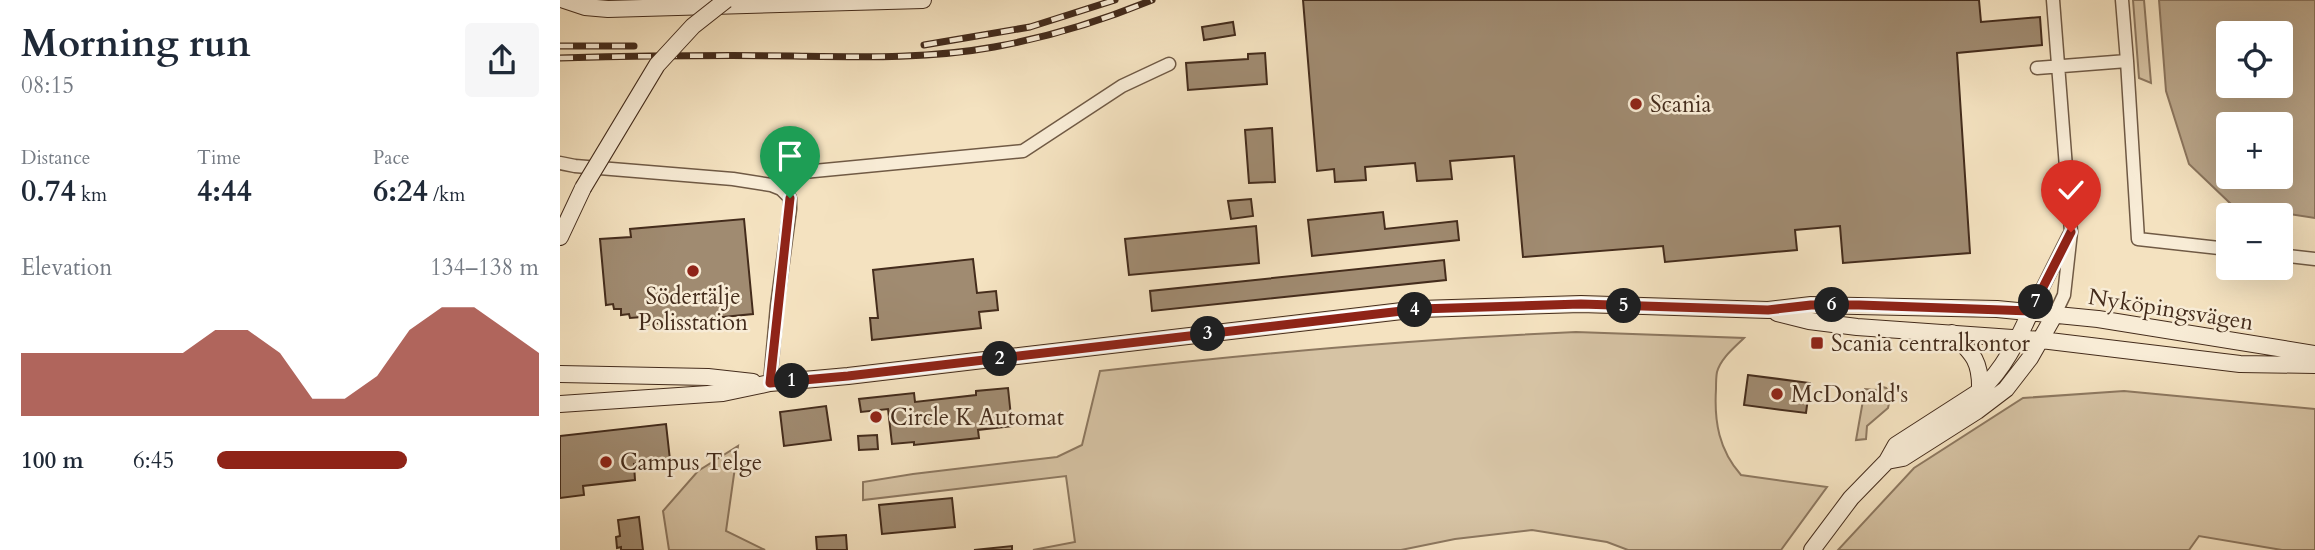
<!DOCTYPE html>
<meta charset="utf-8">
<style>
body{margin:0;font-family:Cardo,serif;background:#f6f6f7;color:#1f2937;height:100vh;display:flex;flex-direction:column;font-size:26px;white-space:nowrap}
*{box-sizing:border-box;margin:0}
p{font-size:23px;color:#747a83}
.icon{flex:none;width:38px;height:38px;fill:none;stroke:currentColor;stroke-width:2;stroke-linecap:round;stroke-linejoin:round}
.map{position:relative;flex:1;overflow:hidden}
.side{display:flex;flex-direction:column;background:#fff;width:560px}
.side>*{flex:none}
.buttons{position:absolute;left:1656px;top:21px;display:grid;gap:14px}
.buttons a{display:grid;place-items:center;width:77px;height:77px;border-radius:7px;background:#fff;box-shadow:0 7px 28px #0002;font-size:35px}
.pin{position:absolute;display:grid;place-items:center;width:60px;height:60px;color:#fff;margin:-72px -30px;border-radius:50% 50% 50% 0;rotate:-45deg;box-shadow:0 0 7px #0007}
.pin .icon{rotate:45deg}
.km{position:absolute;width:35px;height:35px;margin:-18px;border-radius:50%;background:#222;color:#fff;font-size:19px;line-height:35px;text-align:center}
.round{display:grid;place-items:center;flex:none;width:74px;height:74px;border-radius:7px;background:#f6f6f7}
.head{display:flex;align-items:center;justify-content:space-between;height:119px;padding:0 21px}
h1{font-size:38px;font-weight:800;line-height:52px}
.figures{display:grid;grid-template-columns:repeat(3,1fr);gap:10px;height:119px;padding:7px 21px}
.figures div{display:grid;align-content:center}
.figures b{font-size:30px;font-weight:800}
.figures small{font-size:19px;font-weight:400}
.figures p{font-size:19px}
.chart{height:196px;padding:14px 21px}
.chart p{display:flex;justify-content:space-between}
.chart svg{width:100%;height:126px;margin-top:7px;fill:#8f2418;opacity:.7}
ul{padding:0 21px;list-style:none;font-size:23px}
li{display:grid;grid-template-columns:112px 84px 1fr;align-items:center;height:52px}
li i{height:18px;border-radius:9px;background:#8f2418}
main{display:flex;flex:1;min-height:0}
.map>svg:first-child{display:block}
.green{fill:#d6c3a4;stroke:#8d7860;stroke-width:2}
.water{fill:#b8a488;stroke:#8a745d;stroke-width:2;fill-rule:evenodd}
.building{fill:#a08b71;stroke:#442c1c;stroke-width:2}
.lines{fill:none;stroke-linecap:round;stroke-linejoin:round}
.street-casing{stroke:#705a45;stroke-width:15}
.secondary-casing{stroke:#442c1c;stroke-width:18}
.street{stroke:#f8ecd6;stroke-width:12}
.secondary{stroke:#f8ecd6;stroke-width:16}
.rail-casing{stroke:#442c1c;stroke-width:7}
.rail{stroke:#f8ecd6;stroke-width:4.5;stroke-dasharray:13;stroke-linecap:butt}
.secondary-bridge-casing{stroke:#442c1c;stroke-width:18;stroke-linecap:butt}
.secondary-bridge{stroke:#f8ecd6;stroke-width:16}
.route-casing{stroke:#fff;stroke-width:14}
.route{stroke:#8f2418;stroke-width:9}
.poi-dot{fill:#8f2418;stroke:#f8ecd6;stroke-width:2.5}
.labels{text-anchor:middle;stroke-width:5;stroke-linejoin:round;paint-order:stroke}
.poi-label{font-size:23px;fill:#442c1c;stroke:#f8ecd6;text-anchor:start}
.street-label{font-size:23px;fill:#442c1c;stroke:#f8ecd6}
</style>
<main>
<section class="side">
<div class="head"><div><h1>Morning run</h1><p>08:15</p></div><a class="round"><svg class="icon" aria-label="share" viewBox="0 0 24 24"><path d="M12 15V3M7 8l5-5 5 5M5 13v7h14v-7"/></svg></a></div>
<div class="figures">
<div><p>Distance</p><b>0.74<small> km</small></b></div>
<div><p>Time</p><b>4:44</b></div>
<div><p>Pace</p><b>6:24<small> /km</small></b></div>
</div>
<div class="chart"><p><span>Elevation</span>134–138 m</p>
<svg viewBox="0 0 160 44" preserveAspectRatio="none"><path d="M0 44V22L10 22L20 22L30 22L40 22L50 22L60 14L70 14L80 22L90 38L100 38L110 30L120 14L130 6L140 6L150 14L160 22V44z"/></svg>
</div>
<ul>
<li><b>100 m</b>6:45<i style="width:59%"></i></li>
</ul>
</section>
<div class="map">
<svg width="1755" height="550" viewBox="0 0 1755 550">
<rect width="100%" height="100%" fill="#f4e2c0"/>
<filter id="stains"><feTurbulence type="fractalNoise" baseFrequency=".00286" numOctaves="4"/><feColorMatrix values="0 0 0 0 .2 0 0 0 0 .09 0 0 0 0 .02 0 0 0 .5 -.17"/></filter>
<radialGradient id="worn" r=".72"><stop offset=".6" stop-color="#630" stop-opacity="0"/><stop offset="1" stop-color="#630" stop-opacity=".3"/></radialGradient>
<path class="green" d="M1573,0H1584L1591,83L1579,78Z
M1016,332L1184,338C1174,348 1161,358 1157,372C1156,377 1156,384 1156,389C1154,422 1159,450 1181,475L1267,487L1221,550H1068L1047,542L972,530L895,539L841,550H473L515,542L506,476L303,500V482L353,474L497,457L522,445L540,371C699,353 857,339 1016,332Z
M1319,386L1326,388L1331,394L1328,408L1307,426L1306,439L1296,440L1305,389L1318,390Z
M1564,391L1755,409V550H1722L1639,536L1629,550H1278L1354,468L1463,398Z
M178,446L166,531L205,550H109L103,511L138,471Z"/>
<path class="water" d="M1599,0H1755V218L1672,205L1629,164L1606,91ZM1668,33H1720V86H1668ZM1668,124H1720V177H1668Z"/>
<path class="building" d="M743,0H1419L1421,22L1480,17L1482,45L1397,53L1410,253L1283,263L1280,226L1235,230L1237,250L1105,262L1103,246L963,257L954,156L890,161L892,179L857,181L855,163L805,167L806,180L775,182L774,169L757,171Z
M673,22L675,35L644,40L642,27Z
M705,53L707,84L628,90L626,63L688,59V54Z
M712,128L715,182L689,183L685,130Z
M691,199L693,216L671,219L668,201Z
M823,212L825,229L897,221L899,240L752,256L748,220Z
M184,219L193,314L83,325L82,317L70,318L69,314L61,315V309H54L53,304L46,305L40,239L71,237L70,229Z
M696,226L699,263L569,275L565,239Z
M413,259L417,293L436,291L438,310L419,312L421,328L312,340L310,318H318L313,270Z
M884,260L886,280L592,311L590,291Z
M1188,375L1250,383L1246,413L1184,405Z
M448,388L452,426L418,430L419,438L354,445V442L332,444L328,409L301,412L299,399L354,393L355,402L416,395V391Z
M266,406L271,440L224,446L220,412Z
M106,424L110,460L74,464L75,480L23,486L24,495L0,498V436Z
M317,435L318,449L299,450L298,436Z
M392,498L395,527L322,534L319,505Z
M79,517L83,550H61V547L57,548L56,537L60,536L58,520Z
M286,535L287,550H257L256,537Z
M452,546V550H414Z"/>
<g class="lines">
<defs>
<path id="street" d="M1493,0L1511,232L1504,295L1495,314
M1567,61L1578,239L1668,249
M1477,68L1567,61L1562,0
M0,163L15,166L173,179L211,185L221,189L230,198V209L217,306L210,383
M233,173L463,151L562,86L609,64
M1720,255L1755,259
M1471,311L1509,235"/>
<path id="secondary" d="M4,0L25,7L48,9L363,0
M0,237L23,188
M1217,313L1249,321L1297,327L1481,340L1680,364L1755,365
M1392,333C1413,354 1421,361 1420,391
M0,374L148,377L193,382
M0,404L163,393L210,383L288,376L859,309L1021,304L1208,310L1251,305L1437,309L1538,319L1755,354
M1327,461L1343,458L1417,411L1446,389L1470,358L1495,314
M1252,550L1291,498L1327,461L1336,445L1420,391C1444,369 1457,341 1471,311"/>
</defs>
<use href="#street" class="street-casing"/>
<use href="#secondary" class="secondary-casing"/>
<use href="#street" class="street"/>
<use href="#secondary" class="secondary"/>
<defs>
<path id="rail" d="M364,45L470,27L555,0
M0,46H74
M0,58C78,56 156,55 233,56C300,57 368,59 434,47C489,37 541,21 592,0"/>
</defs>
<use href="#rail" class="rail-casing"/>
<use href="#rail" class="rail"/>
<defs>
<path id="secondary-bridge" d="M23,188L97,65L133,26L166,0"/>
</defs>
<use href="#secondary-bridge" class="secondary-bridge-casing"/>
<use href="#secondary-bridge" class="secondary-bridge"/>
</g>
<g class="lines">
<defs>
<path id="route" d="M230,198L210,383L288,376L859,309L1021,304L1208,310L1251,305H1299L1471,311L1511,232"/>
</defs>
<use href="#route" class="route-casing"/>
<use href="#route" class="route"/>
</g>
<g class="poi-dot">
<circle cx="1076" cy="104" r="7"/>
<circle cx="133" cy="271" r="7"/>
<rect x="1250" y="336" width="14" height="14" rx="3.5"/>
<circle cx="1217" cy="394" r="7"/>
<circle cx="316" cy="417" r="7"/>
<circle cx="46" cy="462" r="7"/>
</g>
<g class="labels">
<g class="poi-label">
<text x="1090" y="112">Scania</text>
<text x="133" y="304" text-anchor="middle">Södertälje<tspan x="133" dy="26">Polisstation</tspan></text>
<text x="1271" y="351">Scania centralkontor</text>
<text x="1231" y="402">McDonald's</text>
<text x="330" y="425">Circle K Automat</text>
<text x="60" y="470">Campus Telge</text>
</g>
<g class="street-label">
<text transform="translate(1611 309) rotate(9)" y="8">Nyköpingsvägen</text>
</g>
</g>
<rect width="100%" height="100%" filter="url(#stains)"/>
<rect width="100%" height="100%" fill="url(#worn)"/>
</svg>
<div class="buttons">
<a><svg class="icon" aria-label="locate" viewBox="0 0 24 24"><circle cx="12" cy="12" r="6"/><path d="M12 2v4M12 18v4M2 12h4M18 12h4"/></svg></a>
<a>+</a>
<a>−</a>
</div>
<div class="pin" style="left:230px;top:198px;background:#1e9e55"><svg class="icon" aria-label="arrive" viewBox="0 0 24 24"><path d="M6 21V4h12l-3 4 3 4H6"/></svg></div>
<div class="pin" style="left:1511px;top:232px;background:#d93025"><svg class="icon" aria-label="check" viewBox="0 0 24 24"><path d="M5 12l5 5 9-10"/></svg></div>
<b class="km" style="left:232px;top:381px">1</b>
<b class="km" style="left:440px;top:359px">2</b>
<b class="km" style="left:648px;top:334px">3</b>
<b class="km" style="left:855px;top:310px">4</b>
<b class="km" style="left:1064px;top:306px">5</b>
<b class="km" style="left:1272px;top:305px">6</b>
<b class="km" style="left:1476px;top:302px">7</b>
</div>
</main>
